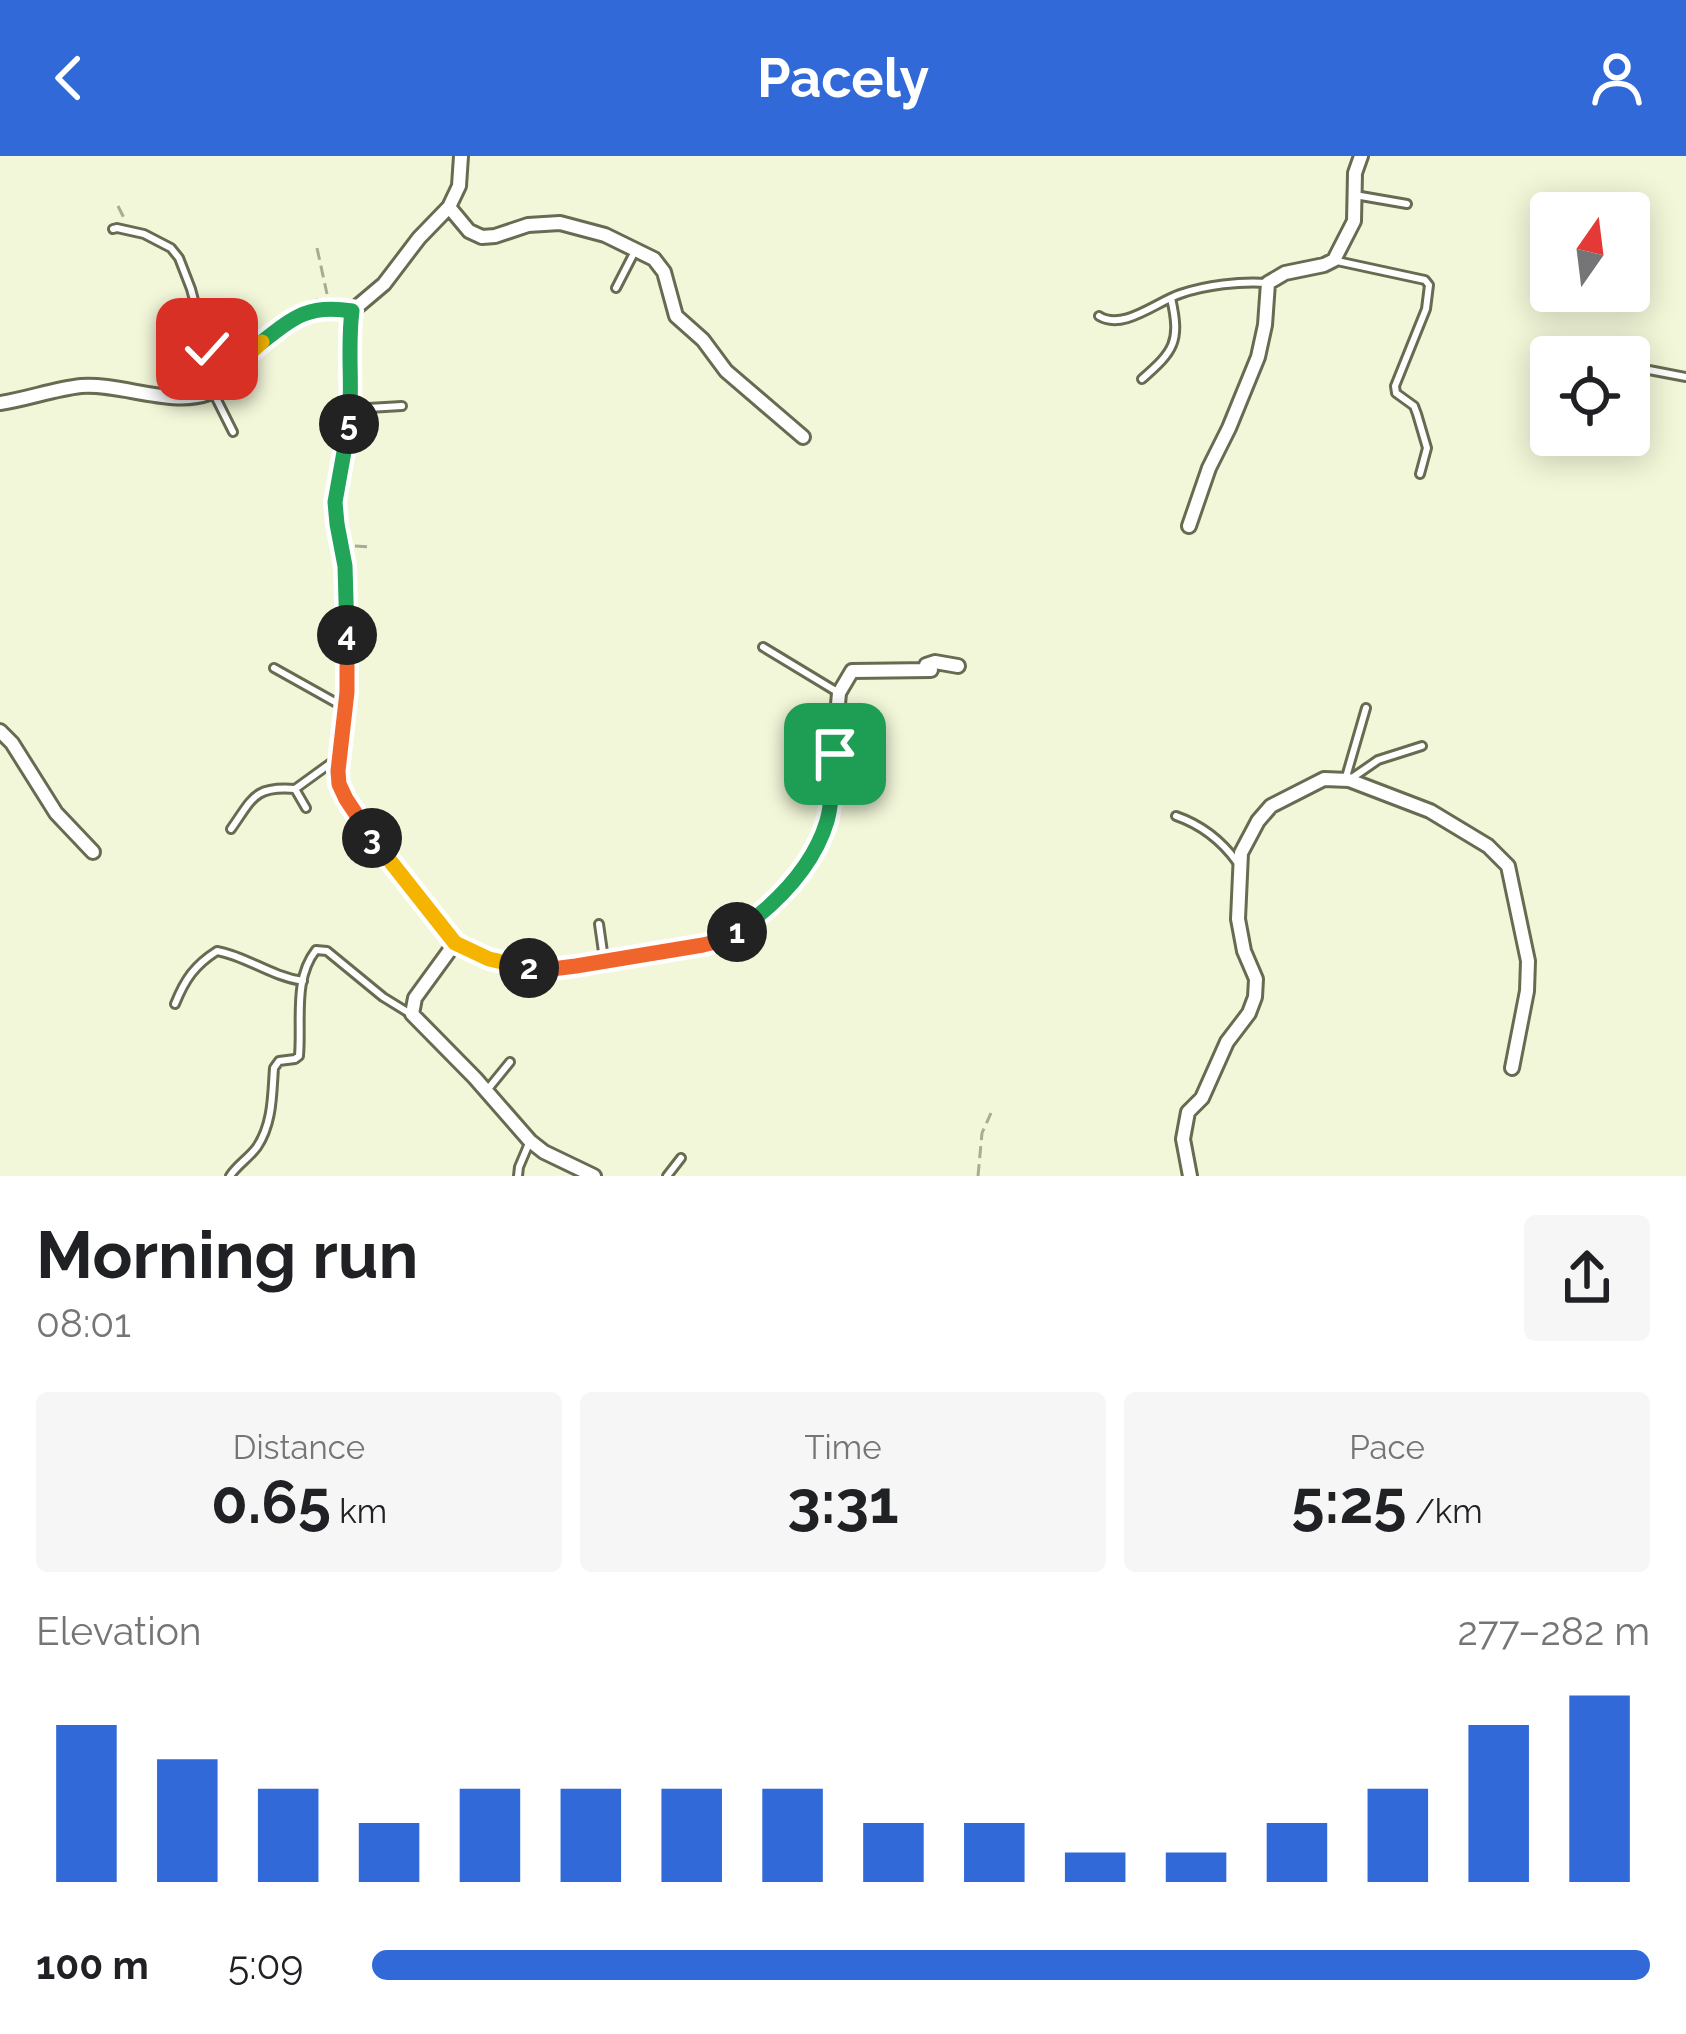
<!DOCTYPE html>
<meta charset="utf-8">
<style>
body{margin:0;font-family:Raleway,sans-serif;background:#f6f6f6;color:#202124;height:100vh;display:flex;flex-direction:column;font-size:45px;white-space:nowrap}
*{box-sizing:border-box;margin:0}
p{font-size:39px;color:#757577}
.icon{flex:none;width:66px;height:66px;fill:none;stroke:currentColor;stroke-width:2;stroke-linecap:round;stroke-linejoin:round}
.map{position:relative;height:1020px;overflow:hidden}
.details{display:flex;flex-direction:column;background:#fff;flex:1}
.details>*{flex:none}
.needle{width:78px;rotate:14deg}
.buttons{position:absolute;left:1530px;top:36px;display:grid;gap:24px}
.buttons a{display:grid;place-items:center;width:120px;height:120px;border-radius:12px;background:#fff;box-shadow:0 6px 30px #0003;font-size:60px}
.pin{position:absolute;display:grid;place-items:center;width:102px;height:102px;color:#fff;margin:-51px;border-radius:24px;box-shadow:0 6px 18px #0006}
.km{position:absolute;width:60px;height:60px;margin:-30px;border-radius:50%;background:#222;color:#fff;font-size:33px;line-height:60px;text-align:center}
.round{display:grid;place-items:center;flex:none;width:126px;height:126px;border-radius:12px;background:#f6f6f6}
.overview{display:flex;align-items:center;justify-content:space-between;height:204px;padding:0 36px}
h1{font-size:66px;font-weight:700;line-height:90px}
.stats{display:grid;grid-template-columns:repeat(3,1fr);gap:18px;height:204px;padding:12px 36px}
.stats div{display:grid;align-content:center;border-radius:12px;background:#f6f6f6;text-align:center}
.stats b{font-size:60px;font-weight:700}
.stats small{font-size:33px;font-weight:400}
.stats p{font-size:33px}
.chart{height:336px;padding:24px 36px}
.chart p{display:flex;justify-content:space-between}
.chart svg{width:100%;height:216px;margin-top:12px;stroke:#3169d8;stroke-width:6}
ul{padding:0 36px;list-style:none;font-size:39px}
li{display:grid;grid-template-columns:192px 144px 1fr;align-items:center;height:90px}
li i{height:30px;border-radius:15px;background:#3169d8}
header{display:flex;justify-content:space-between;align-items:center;height:156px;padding:0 36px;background:#3169d8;color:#fff;font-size:54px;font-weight:700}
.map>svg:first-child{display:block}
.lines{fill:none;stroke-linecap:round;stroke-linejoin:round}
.service-casing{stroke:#686b51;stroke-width:12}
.minor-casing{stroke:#686b51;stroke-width:18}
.path{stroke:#a9ac95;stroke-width:3;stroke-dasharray:12 6;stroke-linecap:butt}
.service{stroke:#fff;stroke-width:6}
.minor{stroke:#fff;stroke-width:12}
.split-1-casing{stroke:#fff;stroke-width:24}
.split-2-casing{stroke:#fff;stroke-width:24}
.split-3-casing{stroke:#fff;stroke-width:24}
.split-4-casing{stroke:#fff;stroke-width:24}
.split-5-casing{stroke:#fff;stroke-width:24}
.split-6-casing{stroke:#fff;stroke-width:24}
.split-7-casing{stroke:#fff;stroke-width:24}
.split-1{stroke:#22a559;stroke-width:15}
.split-2{stroke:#f0652b;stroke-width:15}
.split-3{stroke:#f5b400;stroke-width:15}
.split-4{stroke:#f0652b;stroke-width:15}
.split-5{stroke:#22a559;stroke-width:15}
.split-6{stroke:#22a559;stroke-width:15}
.split-7{stroke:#f5b400;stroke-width:15}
</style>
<header><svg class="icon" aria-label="back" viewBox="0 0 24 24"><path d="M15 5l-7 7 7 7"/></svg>Pacely<svg class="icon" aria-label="person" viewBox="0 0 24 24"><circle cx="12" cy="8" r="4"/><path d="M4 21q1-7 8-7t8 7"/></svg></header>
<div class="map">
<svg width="1686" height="1020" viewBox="0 0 1686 1020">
<rect width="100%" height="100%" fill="#f3f7d9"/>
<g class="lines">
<defs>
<path id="service" d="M1355,39L1407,48
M113,73L117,72L144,78L171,92L179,102L191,133L207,193L222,225
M1337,105L1425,124L1429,129L1426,153L1395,230L1396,237L1414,250L1417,258L1427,292L1420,318
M616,132L634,97
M1099,160C1123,175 1156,146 1180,138C1206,129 1240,125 1268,127
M1621,186L1626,201
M1629,204L1649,214L1686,221
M1142,223C1174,195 1181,186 1171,142
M213,236L233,276
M351,253L402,250
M763,491L839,537
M274,512L342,550
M1346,621L1366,552
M1352,622L1378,604L1422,590
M295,633L306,652
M1176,660C1202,669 1221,684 1237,706
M231,673C253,642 254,630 295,633L335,604
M599,768L604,803
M175,848C185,823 195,809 217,795C246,800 270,820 303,825
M488,933L510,906
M230,1020C237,1009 249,1002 257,991C273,967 272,938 274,912L279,905L295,903L299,900C302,865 293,823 316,794L327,795L383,841L409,857
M518,1020L519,1011L530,985
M667,1020L681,1002"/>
<path id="minor" d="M461,0L459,30L449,51L419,82L384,128L352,155L349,176L352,235L335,346L347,441V536L339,592V628L370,680L455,787L415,842L412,858L475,922L530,985L544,996L594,1020
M449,51L469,75L482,81L495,80L528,69L560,67L605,79L654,103L664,116L676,160L703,184L726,215L803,281
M0,247C27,243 54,233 81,230C121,227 172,251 209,237C223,232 225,222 234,212C250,192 291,160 315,152C327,149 340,153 352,155
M1189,370L1209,312L1229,272L1258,201L1265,169L1268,127L1285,117L1324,109L1334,104L1354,65L1355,17L1361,0
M0,575L12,587L56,657L93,696
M455,787C483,803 512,810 544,814L723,784L765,755L788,731L814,698L828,661L839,537L852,515L931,514L926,509L935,506L958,510
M1190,1020L1183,983L1188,956L1202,942L1227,886L1249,857L1255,841L1256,823L1244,795L1238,763L1241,697L1258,665L1271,650L1324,623L1349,624L1430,655L1488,690L1508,710L1528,805L1527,835L1512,912"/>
</defs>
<use href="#service" class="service-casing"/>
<use href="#minor" class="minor-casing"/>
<path class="path" d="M118,50L124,62
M317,92L327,138
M355,390L369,391
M978,1020L982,977L991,957"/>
<use href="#service" class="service"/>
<use href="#minor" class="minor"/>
</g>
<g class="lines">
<defs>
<path id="split-1" d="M737,776C776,748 813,712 827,665C833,644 832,620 835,598"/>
<path id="split-2" d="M529,812L544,814L576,810L703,789L723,784L737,776"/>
<path id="split-3" d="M372,682L455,787L489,803L529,812"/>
<path id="split-4" d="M347,479V536L338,615L339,628L346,643L372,682"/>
<path id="split-5" d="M347,479L345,410L337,368L335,346L349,268"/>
<path id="split-6" d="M262,186C295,160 310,148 352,155C347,192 353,230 349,268"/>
<path id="split-7" d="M207,193L223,228L232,213L262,186"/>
</defs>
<use href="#split-1" class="split-1-casing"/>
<use href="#split-2" class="split-2-casing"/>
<use href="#split-3" class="split-3-casing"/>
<use href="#split-4" class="split-4-casing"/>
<use href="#split-5" class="split-5-casing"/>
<use href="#split-6" class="split-6-casing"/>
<use href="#split-7" class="split-7-casing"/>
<use href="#split-1" class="split-1"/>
<use href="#split-2" class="split-2"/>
<use href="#split-3" class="split-3"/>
<use href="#split-4" class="split-4"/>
<use href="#split-5" class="split-5"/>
<use href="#split-6" class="split-6"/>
<use href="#split-7" class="split-7"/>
</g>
</svg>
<div class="buttons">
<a><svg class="needle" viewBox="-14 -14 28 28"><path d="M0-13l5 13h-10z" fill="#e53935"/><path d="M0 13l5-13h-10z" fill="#757577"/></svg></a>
<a><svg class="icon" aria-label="locate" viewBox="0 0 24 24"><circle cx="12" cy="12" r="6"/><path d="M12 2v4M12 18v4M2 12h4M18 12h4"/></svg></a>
</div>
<div class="pin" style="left:835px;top:598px;background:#1e9e55"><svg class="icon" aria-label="arrive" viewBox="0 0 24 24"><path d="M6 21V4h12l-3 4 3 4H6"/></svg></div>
<div class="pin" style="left:207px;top:193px;background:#d93025"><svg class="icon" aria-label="check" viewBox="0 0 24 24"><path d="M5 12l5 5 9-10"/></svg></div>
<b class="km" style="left:737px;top:776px">1</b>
<b class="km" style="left:529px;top:812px">2</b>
<b class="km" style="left:372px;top:682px">3</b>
<b class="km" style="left:347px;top:479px">4</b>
<b class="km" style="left:349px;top:268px">5</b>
</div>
<section class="details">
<div class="overview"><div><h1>Morning run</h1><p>08:01</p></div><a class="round"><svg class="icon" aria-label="share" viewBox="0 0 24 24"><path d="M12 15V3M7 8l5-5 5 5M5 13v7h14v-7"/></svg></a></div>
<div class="stats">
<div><p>Distance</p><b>0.65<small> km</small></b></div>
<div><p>Time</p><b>3:31</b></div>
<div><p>Pace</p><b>5:25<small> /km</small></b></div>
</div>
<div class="chart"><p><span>Elevation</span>277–282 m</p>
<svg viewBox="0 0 160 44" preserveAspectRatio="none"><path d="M5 44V12M15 44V19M25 44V25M35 44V32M45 44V25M55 44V25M65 44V25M75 44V25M85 44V32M95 44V32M105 44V38M115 44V38M125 44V32M135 44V25M145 44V12M155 44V6"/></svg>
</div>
<ul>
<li><b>100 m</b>5:09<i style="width:100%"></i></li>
</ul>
</section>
